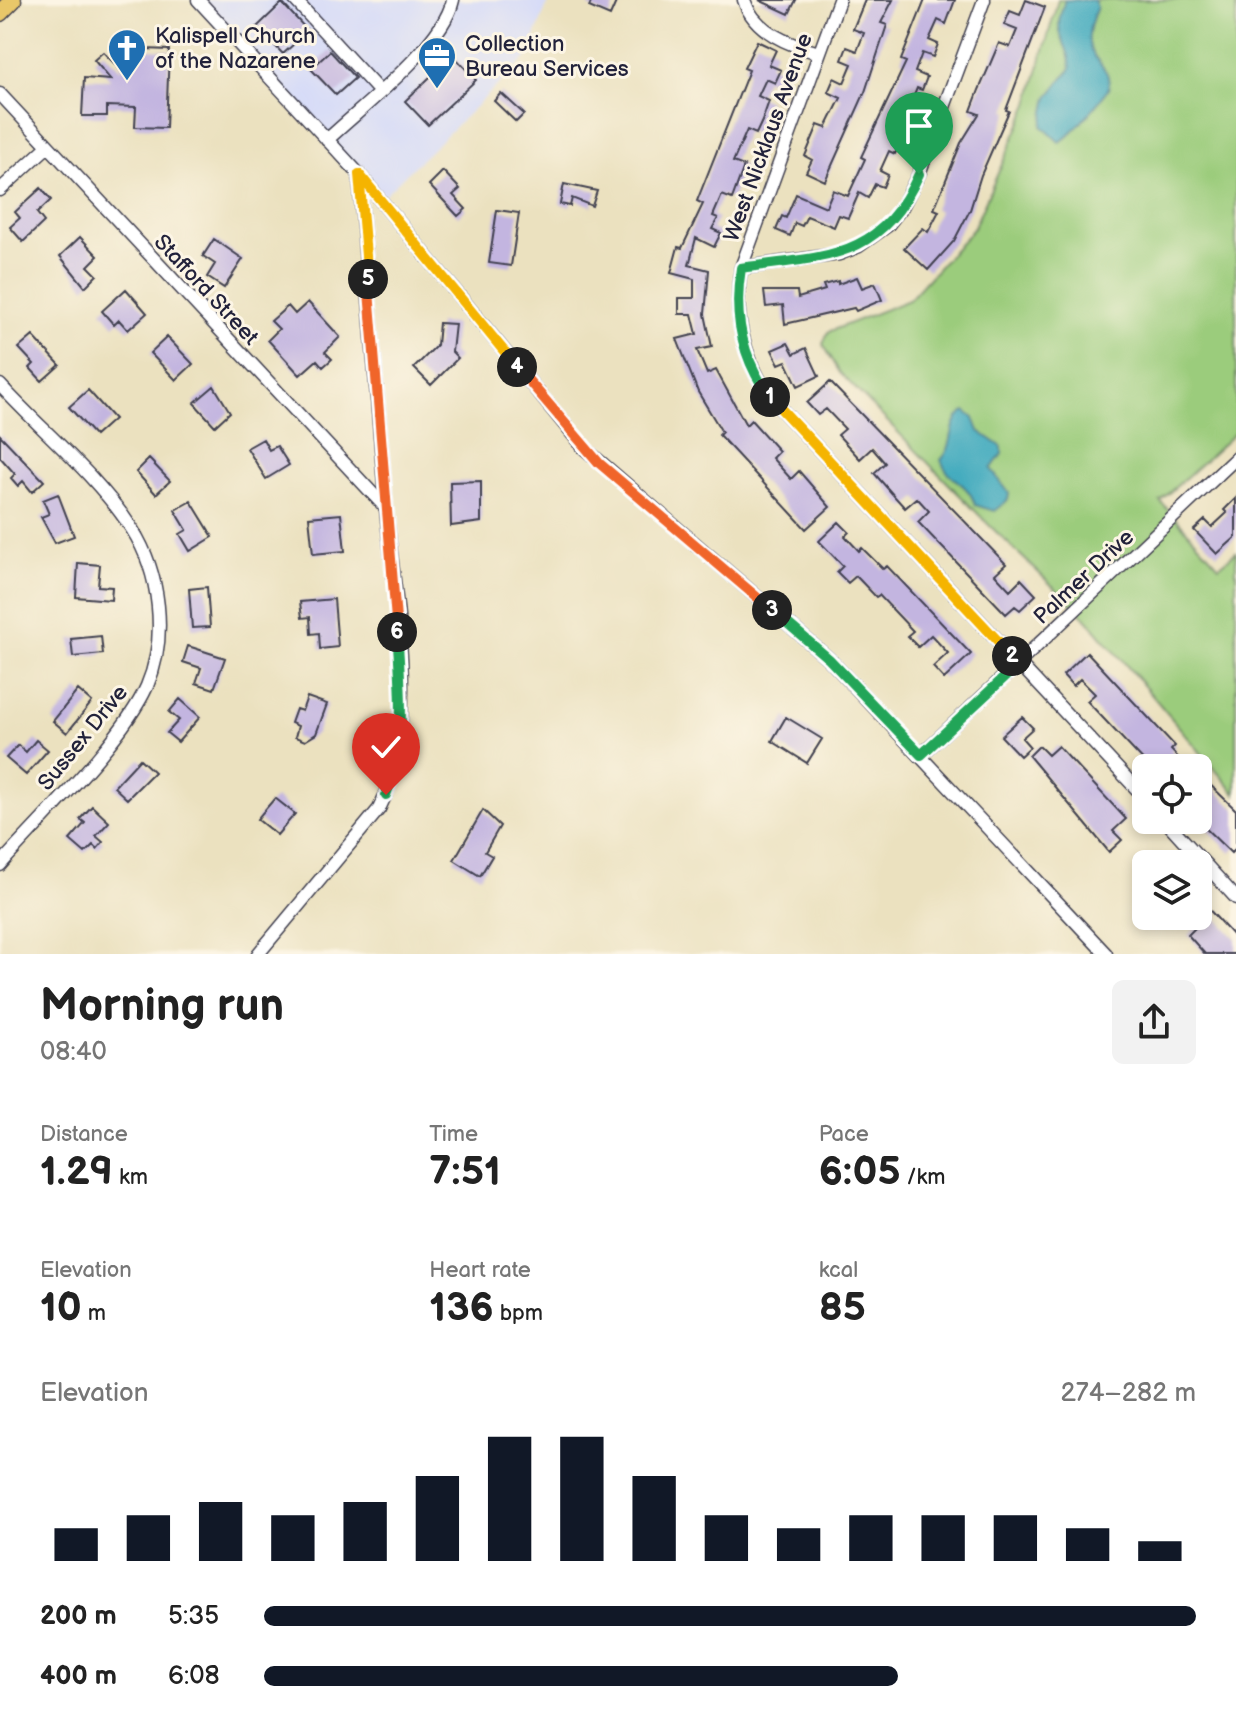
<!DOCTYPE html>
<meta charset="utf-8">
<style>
body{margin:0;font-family:"Balsamiq Sans",sans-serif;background:#f2f2f2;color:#222;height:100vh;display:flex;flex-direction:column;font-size:30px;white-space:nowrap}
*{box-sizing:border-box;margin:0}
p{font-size:26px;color:#767676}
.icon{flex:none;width:44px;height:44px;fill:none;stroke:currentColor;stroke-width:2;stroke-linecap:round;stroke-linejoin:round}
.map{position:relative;height:954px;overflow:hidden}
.sheet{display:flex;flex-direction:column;background:#fff;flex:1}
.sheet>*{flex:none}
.controls{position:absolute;left:1132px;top:754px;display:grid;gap:16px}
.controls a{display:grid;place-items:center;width:80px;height:80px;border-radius:12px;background:#fff;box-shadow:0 4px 12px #0003;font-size:40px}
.pin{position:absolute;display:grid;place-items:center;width:68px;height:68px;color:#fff;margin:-82px -34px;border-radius:50% 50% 50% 0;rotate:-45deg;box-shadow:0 0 8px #0007}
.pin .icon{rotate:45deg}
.km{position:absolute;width:40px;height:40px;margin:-20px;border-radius:50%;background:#222;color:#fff;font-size:22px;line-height:40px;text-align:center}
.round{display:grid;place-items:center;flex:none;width:84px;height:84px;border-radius:12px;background:#f2f2f2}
.headline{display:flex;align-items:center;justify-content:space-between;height:136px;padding:0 40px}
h1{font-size:44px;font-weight:700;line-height:60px}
.figures{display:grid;grid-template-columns:repeat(3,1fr);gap:12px;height:136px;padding:8px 40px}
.figures div{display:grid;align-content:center}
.figures b{font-size:40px;font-weight:700}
.figures small{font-size:22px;font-weight:400}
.figures p{font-size:22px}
.chart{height:224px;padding:16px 40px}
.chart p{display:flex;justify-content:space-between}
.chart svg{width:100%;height:144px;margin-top:8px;stroke:#111827;stroke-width:6}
ul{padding:0 40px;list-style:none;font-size:26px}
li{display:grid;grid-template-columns:128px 96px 1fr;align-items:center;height:60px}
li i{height:20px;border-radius:10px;background:#111827}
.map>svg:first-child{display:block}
.built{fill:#d3d9f9}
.green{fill:#9bcc7b;stroke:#5e775b;stroke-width:2}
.water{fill:#3da9bd;stroke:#30667c;stroke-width:2}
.building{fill:#c3b5e0}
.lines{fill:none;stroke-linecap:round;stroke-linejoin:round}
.minor-casing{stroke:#403f4f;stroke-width:15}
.major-casing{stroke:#403f4f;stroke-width:19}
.minor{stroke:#fff;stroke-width:12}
.major{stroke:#e9c769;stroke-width:16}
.split-1-casing{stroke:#fff;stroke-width:16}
.split-2-casing{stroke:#fff;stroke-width:16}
.split-3-casing{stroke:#fff;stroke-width:16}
.split-4-casing{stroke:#fff;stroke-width:16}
.split-5-casing{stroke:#fff;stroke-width:16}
.split-6-casing{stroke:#fff;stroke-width:16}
.split-7-casing{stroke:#fff;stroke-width:16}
.split-1{stroke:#22a559;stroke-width:10}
.split-2{stroke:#f5b400;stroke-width:10}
.split-3{stroke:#22a559;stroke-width:10}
.split-4{stroke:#f0652b;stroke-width:10}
.split-5{stroke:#f5b400;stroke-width:10}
.split-6{stroke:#f0652b;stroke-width:10}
.split-7{stroke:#22a559;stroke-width:10}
.labels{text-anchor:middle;stroke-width:6;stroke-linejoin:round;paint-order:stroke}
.poi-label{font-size:22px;fill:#22223b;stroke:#fcf5e5;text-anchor:start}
.street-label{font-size:22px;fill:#22223b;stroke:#fcf5e5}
</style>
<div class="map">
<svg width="1236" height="954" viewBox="0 0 1236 954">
<rect width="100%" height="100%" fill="#fcf5e5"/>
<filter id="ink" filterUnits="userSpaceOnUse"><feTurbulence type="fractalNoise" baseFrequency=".0125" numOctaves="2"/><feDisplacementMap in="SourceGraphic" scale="16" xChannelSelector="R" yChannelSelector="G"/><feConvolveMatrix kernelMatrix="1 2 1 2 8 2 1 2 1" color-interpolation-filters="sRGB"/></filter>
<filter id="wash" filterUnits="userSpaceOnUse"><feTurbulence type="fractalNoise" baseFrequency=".006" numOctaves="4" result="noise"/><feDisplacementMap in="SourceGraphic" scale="32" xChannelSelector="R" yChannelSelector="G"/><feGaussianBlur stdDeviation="1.8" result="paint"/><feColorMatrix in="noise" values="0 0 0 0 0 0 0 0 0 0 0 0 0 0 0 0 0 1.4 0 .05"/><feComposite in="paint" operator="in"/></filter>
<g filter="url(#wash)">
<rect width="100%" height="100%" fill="#ebe1bf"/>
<path class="built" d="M193,0H549L527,57L383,196Z"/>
<path class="green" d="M1058,0H1236V432L1160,501L1219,566L1236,552V794L1087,619L988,524L840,373L823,344L828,332L909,300L973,229L1029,104Z"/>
<path class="water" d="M1094,0L1097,7C1071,65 1115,57 1108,89C1101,100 1069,139 1059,142L1042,126L1048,97L1071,68C1068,36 1050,38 1065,0Z
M965,411L974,418L979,431L1002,447V454L991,469L1009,493L1008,500L994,511L975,505C968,480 948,482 941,460C956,445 947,423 965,411Z"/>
<g id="blocks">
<path class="building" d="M592,0H617L610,16L589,7Z
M759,0H796L789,14Z
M865,0H893L881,23L887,25L865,92L825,181L806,172L812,160L805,156L818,125L826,128L841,98L828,92L834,78L844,83L852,64L842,60L847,47L857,51L864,33L853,29Z
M925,0H955L946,24L938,20L929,40L938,44L933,57L922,53L915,72L927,77L922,90L917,88L911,103L907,101L899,119L910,124L895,154L889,151L880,171L888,175L883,187L875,184L868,198L859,193L848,218L839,215L834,227L807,216L802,226L795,223L790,236L776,230L782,216L786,218L796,194L826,207L833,190L848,196L865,159L861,157L906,62L901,60Z
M1026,0L1045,7L1006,110L1009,111L981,175L970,210L954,241L928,270L904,248L923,228L928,232L939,211L934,209L961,143L979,114L971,111L979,90L999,43L1010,47L1017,30L1004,25L1010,11L1020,15Z
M282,3L308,31L283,54L257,27Z
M757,41L776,50L769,65L781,70L775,83L766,79L758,96L769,101L762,121L756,134L747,130L733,162L744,166L732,199L722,195L713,216L718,218L712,229L721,233L714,247L696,238L689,265L709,270L705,314L712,347L697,350L707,374L716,370L746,425L751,420L779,451L772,458L791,479L799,471L830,507L806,529L719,435L722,432L698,392L677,339L697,334L692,314H679V298H694V279L671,273L678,247L682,248L703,204L697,201L749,70L744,68Z
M121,48L169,50L166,128L135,127L136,107L107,106V116H82L84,78L111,80L94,60L103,52L121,70Z
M330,51L355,78L336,95L311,69Z
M453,55L476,80L428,125L405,101Z
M501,93L524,114L516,122L494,101Z
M443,171L460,189L453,195L466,209L458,216L429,185Z
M564,184L597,191L592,206L572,198L570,206L560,204Z
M41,188L51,200L37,213L44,222L23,242L10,227L20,218L15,212Z
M497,210L519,213L511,266L489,263Z
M80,237L98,256L88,266L97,275L85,287L60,256Z
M214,239L243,259L224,288L207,277L215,264L203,256Z
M857,277L862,288L875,283L882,300L856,311L854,308L785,324L783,305L766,307L764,291H797L798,298L825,290L823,285L838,281V284Z
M126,289L147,313L128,330L119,320L114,325L102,311Z
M308,302L340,337L325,352L332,359L323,367L317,360L300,375L268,340L279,329L271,321L288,306L295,314Z
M439,323L455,324L452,352L458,358L431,385L414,368L437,345Z
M33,336L60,365L42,381L30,368L34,364L19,348Z
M167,337L193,364L176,380L150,353Z
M788,343L794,354L806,348L819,376L798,386L786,361L779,364L772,350Z
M830,382L1006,564L995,574L1010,590L1021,579L1036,595L1020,610L1015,606L1006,614L918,522L929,511L917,498L905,508L895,497L874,473L885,463L872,448L860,459L838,435L845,429L826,409L818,415L807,403Z
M214,386L230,412L215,426L194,403Z
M88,390L114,419L95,436L69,407Z
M0,435L44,481L32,492L23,481L18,486L11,478L15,474L0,457Z
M263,439L269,450L277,446L289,465L266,479L247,448Z
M149,459L170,481L156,494L136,472Z
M481,481V522L451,526L450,482Z
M58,494L74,536L55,543L41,517L49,514L43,500Z
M1236,498V537L1217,554L1194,530L1205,520L1212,527L1227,513L1224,510Z
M191,501L213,537L190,551L180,534L187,530L175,510Z
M341,514L345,551L313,554L309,517Z
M839,522L849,532L845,536L859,551L862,548L883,569L887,566L971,654L944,679L933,667L948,653L931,635L918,647L907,636L913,631L879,595L876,597L856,576L848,583L837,572L843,566L819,541Z
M78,563L100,565L98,586L112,587L111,600L76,597Z
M207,587L210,627L192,628L189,589Z
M334,599L338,647L320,649L319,633L311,634L310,617L302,618L300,602Z
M101,636L103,654L73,657L71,639Z
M188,646L225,658L214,689L196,683L201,668L183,662Z
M1087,652L1175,746L1171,750L1188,768H1150L1087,701L1095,694L1080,679L1073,686L1063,675Z
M78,690L92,702L67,733L53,721Z
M307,697L327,704L316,734L305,741L295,737L298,726L291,723L296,709L302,711Z
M180,699L200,717L178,742L167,733L179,720L169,712Z
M786,717L822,739L807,763L772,741Z
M1022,717L1033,728L1022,738L1030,747L1020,756L1001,736Z
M36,740L48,750L26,775L6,758L18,745L26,752Z
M1039,746L1048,755L1058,746L1126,819L1113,831L1122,840L1109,852L1029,756Z
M140,759L154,772L127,799L114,787Z
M1198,773L1236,810V848L1231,853L1198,821Z
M275,798L295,814L277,835L257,819Z
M92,806L109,822L96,836L103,842L97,849L93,845L85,853L70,840L85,823L80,819Z
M483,810L500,826L485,852L492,856L480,876L454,860Z
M1204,904L1236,939V954H1205L1188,935L1196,927L1186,916H1198V910Z"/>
</g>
</g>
<g filter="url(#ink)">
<use href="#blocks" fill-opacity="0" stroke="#403f4f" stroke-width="2"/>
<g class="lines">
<defs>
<path id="minor" d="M198,0L359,174L584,448L829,659L1106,954
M295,0L379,91
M744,0C754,32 790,45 819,53
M839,0L741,268C733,315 743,356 769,396L1146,799
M0,94L386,508
M327,140C362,107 443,45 453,0
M0,190L48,146
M741,268L839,254L859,246L887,226L902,207L919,174L984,0
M0,385C43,432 97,475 132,529C160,573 168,637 147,686C123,740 41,819 0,865
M921,755L1236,458
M1165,820L1236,898
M258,954L379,809C421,728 394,597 386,508C377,397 368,286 359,175"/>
<path id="major" d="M0,13L13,0"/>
</defs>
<use href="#minor" class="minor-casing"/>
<use href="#major" class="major-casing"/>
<use href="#minor" class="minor"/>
<use href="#major" class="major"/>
</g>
</g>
<g class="lines" filter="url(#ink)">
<defs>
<path id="split-1" d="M770,397C742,359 733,315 741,268C825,256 880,261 919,174"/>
<path id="split-2" d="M770,397L1012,656"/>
<path id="split-3" d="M772,610L829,659L921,755L1020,663L1012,656"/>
<path id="split-4" d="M517,367L599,463L772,610"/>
<path id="split-5" d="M368,279L359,174L517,367"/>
<path id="split-6" d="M368,279L397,632"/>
<path id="split-7" d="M386,795C407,742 401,688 397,632"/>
</defs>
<use href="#split-1" class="split-1-casing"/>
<use href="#split-2" class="split-2-casing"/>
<use href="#split-3" class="split-3-casing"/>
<use href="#split-4" class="split-4-casing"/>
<use href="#split-5" class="split-5-casing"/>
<use href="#split-6" class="split-6-casing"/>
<use href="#split-7" class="split-7-casing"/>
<use href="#split-1" class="split-1"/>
<use href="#split-2" class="split-2"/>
<use href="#split-3" class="split-3"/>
<use href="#split-4" class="split-4"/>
<use href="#split-5" class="split-5"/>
<use href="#split-6" class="split-6"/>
<use href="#split-7" class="split-7"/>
</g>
<defs>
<symbol id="church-pin" viewBox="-11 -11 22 30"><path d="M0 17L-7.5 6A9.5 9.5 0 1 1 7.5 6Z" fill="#1f6fb2" stroke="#fcf5e5"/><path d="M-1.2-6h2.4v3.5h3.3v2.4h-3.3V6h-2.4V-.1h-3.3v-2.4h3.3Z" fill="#fff"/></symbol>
<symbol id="office-pin" viewBox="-11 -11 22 30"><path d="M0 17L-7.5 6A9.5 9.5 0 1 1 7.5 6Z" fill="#1f6fb2" stroke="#fcf5e5"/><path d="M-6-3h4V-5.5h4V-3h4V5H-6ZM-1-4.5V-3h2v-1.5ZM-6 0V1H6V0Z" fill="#fff"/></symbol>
</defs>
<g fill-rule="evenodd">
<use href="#church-pin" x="105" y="26" width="44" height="60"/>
<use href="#office-pin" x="415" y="34" width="44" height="60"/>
</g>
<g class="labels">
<g class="poi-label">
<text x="155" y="43">Kalispell Church<tspan x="155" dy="25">of the Nazarene</tspan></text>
<text x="465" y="51">Collection<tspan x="465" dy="25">Bureau Services</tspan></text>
</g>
<g class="street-label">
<text transform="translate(767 137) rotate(-70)" y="8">West Nicklaus Avenue</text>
<text transform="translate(207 289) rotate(47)" y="8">Stafford Street</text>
<text transform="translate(1083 576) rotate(-43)" y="8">Palmer Drive</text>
<text transform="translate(82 737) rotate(-51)" y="8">Sussex Drive</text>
</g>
</g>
</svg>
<div class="controls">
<a><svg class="icon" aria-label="locate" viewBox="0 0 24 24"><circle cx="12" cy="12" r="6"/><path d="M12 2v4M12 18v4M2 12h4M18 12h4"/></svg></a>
<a><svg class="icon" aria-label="layers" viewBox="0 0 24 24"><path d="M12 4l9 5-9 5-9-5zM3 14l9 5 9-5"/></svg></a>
</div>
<div class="pin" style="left:919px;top:174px;background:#1e9e55"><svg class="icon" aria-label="arrive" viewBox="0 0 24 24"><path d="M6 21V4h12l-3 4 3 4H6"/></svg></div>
<div class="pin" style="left:386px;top:795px;background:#d93025"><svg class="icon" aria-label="check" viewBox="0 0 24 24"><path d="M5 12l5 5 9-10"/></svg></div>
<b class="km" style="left:770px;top:397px">1</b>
<b class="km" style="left:1012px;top:656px">2</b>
<b class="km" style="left:772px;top:610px">3</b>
<b class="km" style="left:517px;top:367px">4</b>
<b class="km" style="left:368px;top:279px">5</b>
<b class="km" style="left:397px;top:632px">6</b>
</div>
<section class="sheet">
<div class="headline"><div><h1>Morning run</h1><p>08:40</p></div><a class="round"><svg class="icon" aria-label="share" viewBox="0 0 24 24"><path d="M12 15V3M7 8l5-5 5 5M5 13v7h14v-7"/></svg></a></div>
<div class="figures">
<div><p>Distance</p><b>1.29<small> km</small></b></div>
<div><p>Time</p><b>7:51</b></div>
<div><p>Pace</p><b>6:05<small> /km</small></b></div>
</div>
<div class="figures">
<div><p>Elevation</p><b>10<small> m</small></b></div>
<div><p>Heart rate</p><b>136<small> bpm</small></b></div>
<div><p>kcal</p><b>85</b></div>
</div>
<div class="chart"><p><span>Elevation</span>274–282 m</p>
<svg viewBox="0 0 160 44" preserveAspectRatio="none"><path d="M5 44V34M15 44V30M25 44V26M35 44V30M45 44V26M55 44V18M65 44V6M75 44V6M85 44V18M95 44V30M105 44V34M115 44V30M125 44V30M135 44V30M145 44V34M155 44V38"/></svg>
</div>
<ul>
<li><b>200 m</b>5:35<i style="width:100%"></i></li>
<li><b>400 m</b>6:08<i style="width:68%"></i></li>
</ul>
</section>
